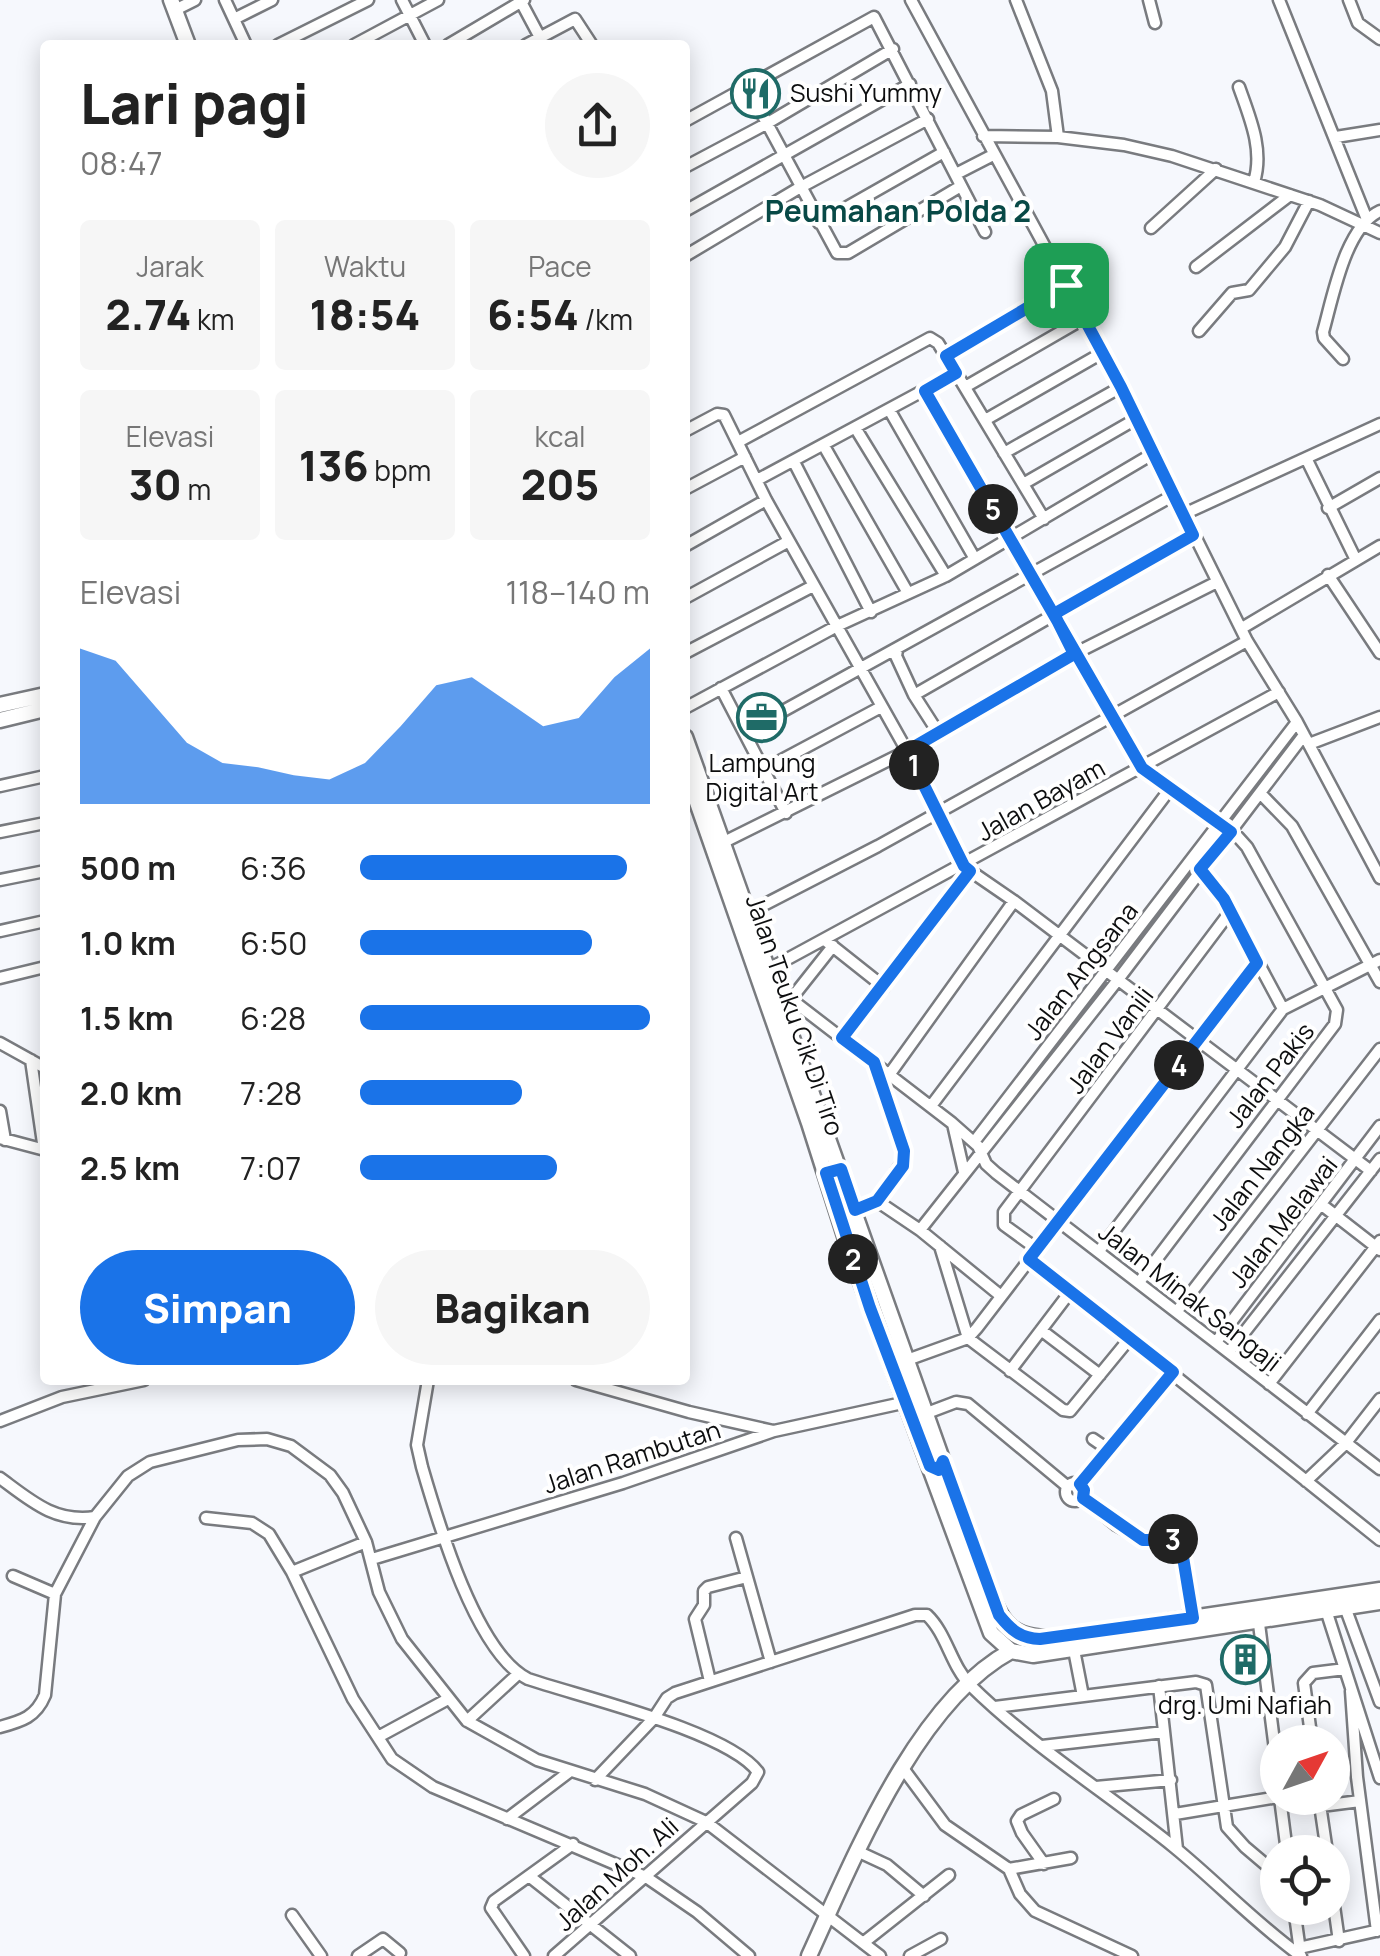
<!DOCTYPE html>
<html lang="id">
<meta charset="utf-8">
<style>
body{margin:0;font-family:Manrope,sans-serif;background:#f6f6f6;color:#222;height:100vh;display:flex;flex-direction:column;font-size:38px;white-space:nowrap}
*{box-sizing:border-box;margin:0}
p{font-size:32px;color:#767676}
.icon{flex:none;width:55px;height:55px;fill:none;stroke:currentColor;stroke-width:2;stroke-linecap:round;stroke-linejoin:round}
.map{position:relative;flex:1;overflow:hidden}
.drawer{position:absolute;left:40px;top:40px;width:650px;height:1345px;display:flex;flex-direction:column;background:#fff;border-radius:10px;box-shadow:0 5px 25px #0003}
.drawer>*{flex:none}
.needle{width:65px;rotate:50deg}
.controls{position:absolute;left:1260px;top:1725px;display:grid;gap:20px}
.controls a{display:grid;place-items:center;width:90px;height:90px;border-radius:50%;background:#fff;box-shadow:0 5px 25px #0003;font-size:50px}
.pin{position:absolute;display:grid;place-items:center;width:85px;height:85px;color:#fff;margin:-42px;border-radius:20px;box-shadow:0 5px 15px #0006}
.km{position:absolute;width:50px;height:50px;margin:-25px;border-radius:50%;background:#222;color:#fff;font-size:28px;line-height:50px;text-align:center}
.round{display:grid;place-items:center;flex:none;width:105px;height:105px;border-radius:52px;background:#f6f6f6}
.headline{display:flex;align-items:center;justify-content:space-between;height:170px;padding:0 40px}
h1{font-size:55px;font-weight:800;line-height:75px}
.metrics{display:grid;grid-template-columns:repeat(3,1fr);gap:15px;height:170px;padding:10px 40px}
.metrics div{display:grid;align-content:center;border-radius:10px;background:#f6f6f6;text-align:center}
.metrics b{font-size:42px;font-weight:800}
.metrics small{font-size:28px;font-weight:400}
.metrics p{font-size:28px}
.chart{height:280px;padding:20px 40px}
.chart p{display:flex;justify-content:space-between}
.chart svg{width:100%;height:180px;margin-top:10px;fill:#1a73e8;opacity:.7}
.button{display:flex;gap:20px;margin-top:auto;padding:20px 40px}
.button a{flex:1;height:115px;border-radius:60px;background:#1a73e8;color:#fff;font-size:40px;font-weight:800;line-height:115px;text-align:center}
.button a+a{background:#f6f6f6;color:#222}
ul{padding:0 40px;list-style:none;font-size:32px}
li{display:grid;grid-template-columns:160px 120px 1fr;align-items:center;height:75px}
li i{height:25px;border-radius:12px;background:#1a73e8}
.map>svg:first-child{display:block}
.lines{fill:none;stroke-linecap:round;stroke-linejoin:round}
.street-casing{stroke:#797b7f;stroke-width:15}
.secondary-casing{stroke:#797b7f;stroke-width:19}
.street{stroke:#fff;stroke-width:10}
.secondary{stroke:#fff;stroke-width:14}
.route-casing{stroke:#fff;stroke-width:20}
.route{stroke:#1a73e8;stroke-width:12}
.labels{text-anchor:middle;stroke-width:8;stroke-linejoin:round;paint-order:stroke}
.poi-label{font-size:25px;fill:#0d0e0f;stroke:#fff}
.street-label{font-size:25px;fill:#0d0e0f;stroke:#fff}
.quarter-label{font-size:30px;font-weight:bold;fill:#084946;stroke:#fff}
</style>
<div class="map">
<svg width="1380" height="1956" viewBox="0 0 1380 1956">
<rect width="100%" height="100%" fill="#f6f8fd"/>
<g class="lines">
<defs>
<path id="street" d="M225,0L246,45
M402,0L425,45
M520,0L544,45
M911,0L1121,387L1247,641L1297,722L1380,878
M1016,0L1052,91L1058,137
M1149,0L1155,23
M1279,0L1366,217
M1349,0L1358,23L1380,39
M175,10L195,0
M234,19L272,0
M278,45L368,0
M354,45L438,0
M448,45L524,0
M526,45L575,19L592,45
M1239,87C1250,118 1264,150 1254,182
M748,88L837,253H848L961,186
M685,121L874,17L985,232
M983,136L1058,137L1124,145L1172,156L1320,205L1380,233
M1336,137L1380,130
M685,167L766,124L893,49
M956,174L993,155
M685,211L910,84
M819,223L944,152
M1151,228L1216,169
M685,256L799,188L928,119
M1196,267L1290,195
M1199,331L1232,293L1249,290L1285,247L1309,201
M946,356L1066,285
M1343,359L1324,338L1323,332C1333,297 1345,227 1380,211
M965,387L1083,319
M925,391L1142,768L1238,837L1247,847L1337,1010L1335,1024L1140,1281
M890,411L975,559
M985,420L1102,353
M856,429L946,576
M685,431L717,414L724,415L766,500L907,751L963,866L1014,901L1371,1171
M738,442L930,338L938,343L946,356L1044,519
M824,446L908,593
M1004,453L1121,387
M1306,458L1356,560
M794,462L871,612
M757,480L956,373
M1023,484L1136,419
M685,489L745,457
M1328,508L1380,478
M1184,514L1380,424
M685,546L766,500
M1328,575L1380,653
M685,598L789,541
M1242,628L1380,546
M897,650L896,656L914,695L939,734
M685,653L813,586
M721,688L786,813
M914,695L1193,535
M685,708L837,626L946,576L1154,453
M745,732L1174,495
M1309,744L1380,717
M763,770L881,707
M0,786L45,776
M1260,793L1292,826L1380,982
M0,832L45,823
M718,845L907,751L1074,654L1217,582
M0,880L45,871
M748,913L878,846L1247,641
M0,931L45,921
M826,941L884,987
M769,969L1279,692
M0,978L45,967
M775,987L952,1123L978,1146L986,1164L996,1173L1380,1469
M791,999L833,946
M1283,1009L1380,960
M842,1038L969,871
M0,1043L45,1068
M31,1060L44,1150
M874,1063L905,1158L877,1201
M889,1075L1014,901
M931,1106L1170,789
M0,1111L5,1140
M953,1124L964,1172
M0,1138L45,1150
M974,1142L1297,722
M1322,1205L1380,1250
M855,1210L877,1201L920,1230L1001,1296
M920,1230L1117,981L1304,735
M940,1246L968,1338L1063,1410L1070,1411L1130,1338
M1037,1249L1004,1225V1212L1230,912
M1099,1251L1283,1009L1224,899L1201,869
M1029,1259L1380,1540
M1177,1311L1380,1049
M1041,1330L1100,1375
M1216,1342L1380,1126
M1229,1352L1380,1159
M907,1360L968,1338L977,1328L1257,963
M1010,1371L1070,1292
M428,1380L417,1445L422,1467C438,1522 476,1653 528,1679C581,1697 728,1731 758,1772L752,1783L554,1956
M576,1380L689,1412L773,1431
M1269,1384L1380,1241
M927,1413L956,1402L968,1404L1068,1487
M1307,1414L1380,1320
M0,1421L62,1397L144,1380
M1093,1439L1109,1450
M0,1478C31,1501 55,1523 95,1517L128,1476L150,1462L238,1440L267,1439L291,1446L330,1475L343,1493L366,1542L379,1592L402,1639L467,1721L537,1760L645,1794L706,1822L880,1956
M1306,1481L1345,1444L1380,1399
M1066 1492a9 9 0 1 1 18 0a9 9 0 1 1-18 0Z
M1080,1484L1173,1372
M1083,1498L1116,1525L1143,1540L1177,1541L1183,1557L1193,1617
M206,1518L252,1523L269,1534L292,1572L353,1699L392,1759L433,1787L646,1877L697,1912L749,1956
M736,1538L771,1662
M372,1559L623,1483L774,1431L907,1402
M292,1572L366,1542
M13,1576L55,1594
M1345,1607L1380,1702
M1326,1610L1380,1778
M1258,1616L1278,1773
M1074,1650L1083,1696
M710,1681L695,1619L704,1605V1591L708,1587L747,1577
M1159,1686L1177,1849
M1351,1691L1357,1777L1377,1931
M995,1707L1196,1682L1206,1685L1227,1827L1245,1847L1278,1875
M467,1721L518,1674
M0,1727C22,1721 36,1717 45,1695L55,1594L95,1517
M378,1737L448,1699
M1312,1742L1304,1683L1313,1673L1345,1669
M1042,1746L1164,1732
M902,1767L945,1825L1009,1869L1020,1894L1035,1911L1132,1956
M595,1780L654,1718L667,1698L675,1693L915,1615H927C947,1634 951,1666 971,1686C1032,1746 1107,1793 1174,1847C1217,1882 1255,1923 1301,1956
M1096,1787L1171,1780
M1280,1798L1287,1852
M1319,1798L1327,1852
M1321,1806L1360,1801
M1175,1814L1278,1797
M507,1819L569,1772
M859,1852L887,1865L924,1896
M1044,1864L1022,1833L1017,1821L1021,1815L1054,1799
M1009,1869L1071,1858
M529,1876L630,1956
M1332,1892L1339,1941
M1294,1908L1300,1951
M292,1915L321,1956
M863,1943L949,1875
M1299,1948L1380,1930
M358,1956L383,1939L400,1953
M524,1956L491,1908L494,1901L573,1844
M910,1956L941,1939"/>
<path id="secondary" d="M171,0L188,45
M0,705L45,695
M0,720L45,709
M685,737L985,1580C1002,1622 1007,1639 1056,1638L1380,1590
M685,768L809,1123L851,1255L991,1633L1011,1651L1033,1655L1380,1602
M809,1956C853,1860 916,1702 1011,1651"/>
</defs>
<use href="#street" class="street-casing"/>
<use href="#secondary" class="secondary-casing"/>
<use href="#street" class="street"/>
<use href="#secondary" class="secondary"/>
</g>
<g class="lines">
<defs>
<path id="route" d="M1066,285L1121,387L1193,535L1054,614L1074,654L907,751L964,866L970,871L842,1038L874,1062L904,1151L903,1166L877,1201L855,1210L841,1169L826,1173L870,1308L930,1466L939,1470L943,1461L999,1615C1011,1630 1020,1638 1040,1639L1193,1618L1183,1557L1176,1540H1143L1083,1498L1084,1490L1080,1484L1173,1372L1029,1259L1257,963L1224,899L1200,869L1231,832L1142,768L925,391L956,373L946,356L1066,285"/>
</defs>
<use href="#route" class="route-casing"/>
<use href="#route" class="route"/>
</g>
<defs>
<symbol id="restaurant-ring" viewBox="-11 -11 22 22"><circle r="9.5" fill="#fff" stroke="#1f6b67" stroke-width="1.5"/><path d="M-5-6h1v4h1v-4h1v4h1v-4h1v5L-1.5 .5V6h-2V.5L-5-1ZM5-6V6H3V1.5H1.5Q1.5-4 5-6Z" fill="#1f6b67"/></symbol>
<symbol id="office-ring" viewBox="-11 -11 22 22"><circle r="9.5" fill="#fff" stroke="#1f6b67" stroke-width="1.5"/><path d="M-6-3h4V-5.5h4V-3h4V5H-6ZM-1-4.5V-3h2v-1.5ZM-6 0V1H6V0Z" fill="#1f6b67"/></symbol>
<symbol id="building-ring" viewBox="-11 -11 22 22"><circle r="9.5" fill="#fff" stroke="#1f6b67" stroke-width="1.5"/><path d="M-4-6H4V6H1V3H-1V6H-4ZM-2.5-4.3h1.7v1.8h-1.7ZM.8-4.3h1.7v1.8H.8ZM-2.5-1h1.7V.8h-1.7ZM.8-1h1.7V.8H.8Z" fill="#1f6b67"/></symbol>
</defs>
<g fill-rule="evenodd">
<use href="#restaurant-ring" x="728" y="66" width="55" height="55"/>
<use href="#office-ring" x="734" y="690" width="55" height="55"/>
<use href="#building-ring" x="1218" y="1632" width="55" height="55"/>
</g>
<g class="labels">
<g class="poi-label">
<text x="790" y="102" text-anchor="start">Sushi Yummy</text>
<text x="762" y="772">Lampung<tspan x="762" dy="29">Digital Art</tspan></text>
<text x="1245" y="1714">drg. Umi Nafiah</text>
</g>
<g class="street-label">
<text transform="translate(1041 800) rotate(-29)" y="9">Jalan Bayam</text>
<text transform="translate(1081 971) rotate(-52)" y="9">Jalan Angsana</text>
<text transform="translate(795 1015) rotate(71)" y="9">Jalan Teuku Cik Di Tiro</text>
<text transform="translate(1110 1040) rotate(-53)" y="9">Jalan Vanili</text>
<text transform="translate(1270 1075) rotate(-52)" y="9">Jalan Pakis</text>
<text transform="translate(1262 1167) rotate(-52)" y="9">Jalan Nangka</text>
<text transform="translate(1283 1222) rotate(-52)" y="9">Jalan Melawai</text>
<text transform="translate(1190 1297) rotate(38)" y="9">Jalan Minak Sangaji</text>
<text transform="translate(632 1457) rotate(-18)" y="9">Jalan Rambutan</text>
<text transform="translate(617 1874) rotate(-42)" y="9">Jalan Moh. Ali</text>
</g>
<g class="quarter-label">
<text x="898" y="222">Peumahan Polda 2</text>
</g>
</g>
</svg>
<div class="controls">
<a><svg class="needle" viewBox="-14 -14 28 28"><path d="M0-13l5 13h-10z" fill="#e53935"/><path d="M0 13l5-13h-10z" fill="#767676"/></svg></a>
<a><svg class="icon" aria-label="locate" viewBox="0 0 24 24"><circle cx="12" cy="12" r="6"/><path d="M12 2v4M12 18v4M2 12h4M18 12h4"/></svg></a>
</div>
<div class="pin" style="left:1066px;top:285px;background:#1e9e55"><svg class="icon" aria-label="arrive" viewBox="0 0 24 24"><path d="M6 21V4h12l-3 4 3 4H6"/></svg></div>
<b class="km" style="left:914px;top:765px">1</b>
<b class="km" style="left:853px;top:1259px">2</b>
<b class="km" style="left:1173px;top:1539px">3</b>
<b class="km" style="left:1179px;top:1065px">4</b>
<b class="km" style="left:993px;top:509px">5</b>
<section class="drawer">
<div class="headline"><div><h1>Lari pagi</h1><p>08:47</p></div><a class="round"><svg class="icon" aria-label="share" viewBox="0 0 24 24"><path d="M12 15V3M7 8l5-5 5 5M5 13v7h14v-7"/></svg></a></div>
<div class="metrics">
<div><p>Jarak</p><b>2.74<small> km</small></b></div>
<div><p>Waktu</p><b>18:54</b></div>
<div><p>Pace</p><b>6:54<small> /km</small></b></div>
</div>
<div class="metrics">
<div><p>Elevasi</p><b>30<small> m</small></b></div>
<div><b>136<small> bpm</small></b></div>
<div><p>kcal</p><b>205</b></div>
</div>
<div class="chart"><p><span>Elevasi</span>118–140 m</p>
<svg viewBox="0 0 160 44" preserveAspectRatio="none"><path d="M0 44V6L10 9L20 19L30 29L40 34L50 35L60 37L70 38L80 34L90 25L100 15L110 13L120 19L130 25L140 23L150 13L160 6V44z"/></svg>
</div>
<ul>
<li><b>500 m</b>6:36<i style="width:92%"></i></li>
<li><b>1.0 km</b>6:50<i style="width:80%"></i></li>
<li><b>1.5 km</b>6:28<i style="width:100%"></i></li>
<li><b>2.0 km</b>7:28<i style="width:56%"></i></li>
<li><b>2.5 km</b>7:07<i style="width:68%"></i></li>
</ul>
<div class="button"><a>Simpan</a><a>Bagikan</a></div>
</section>
</div>
